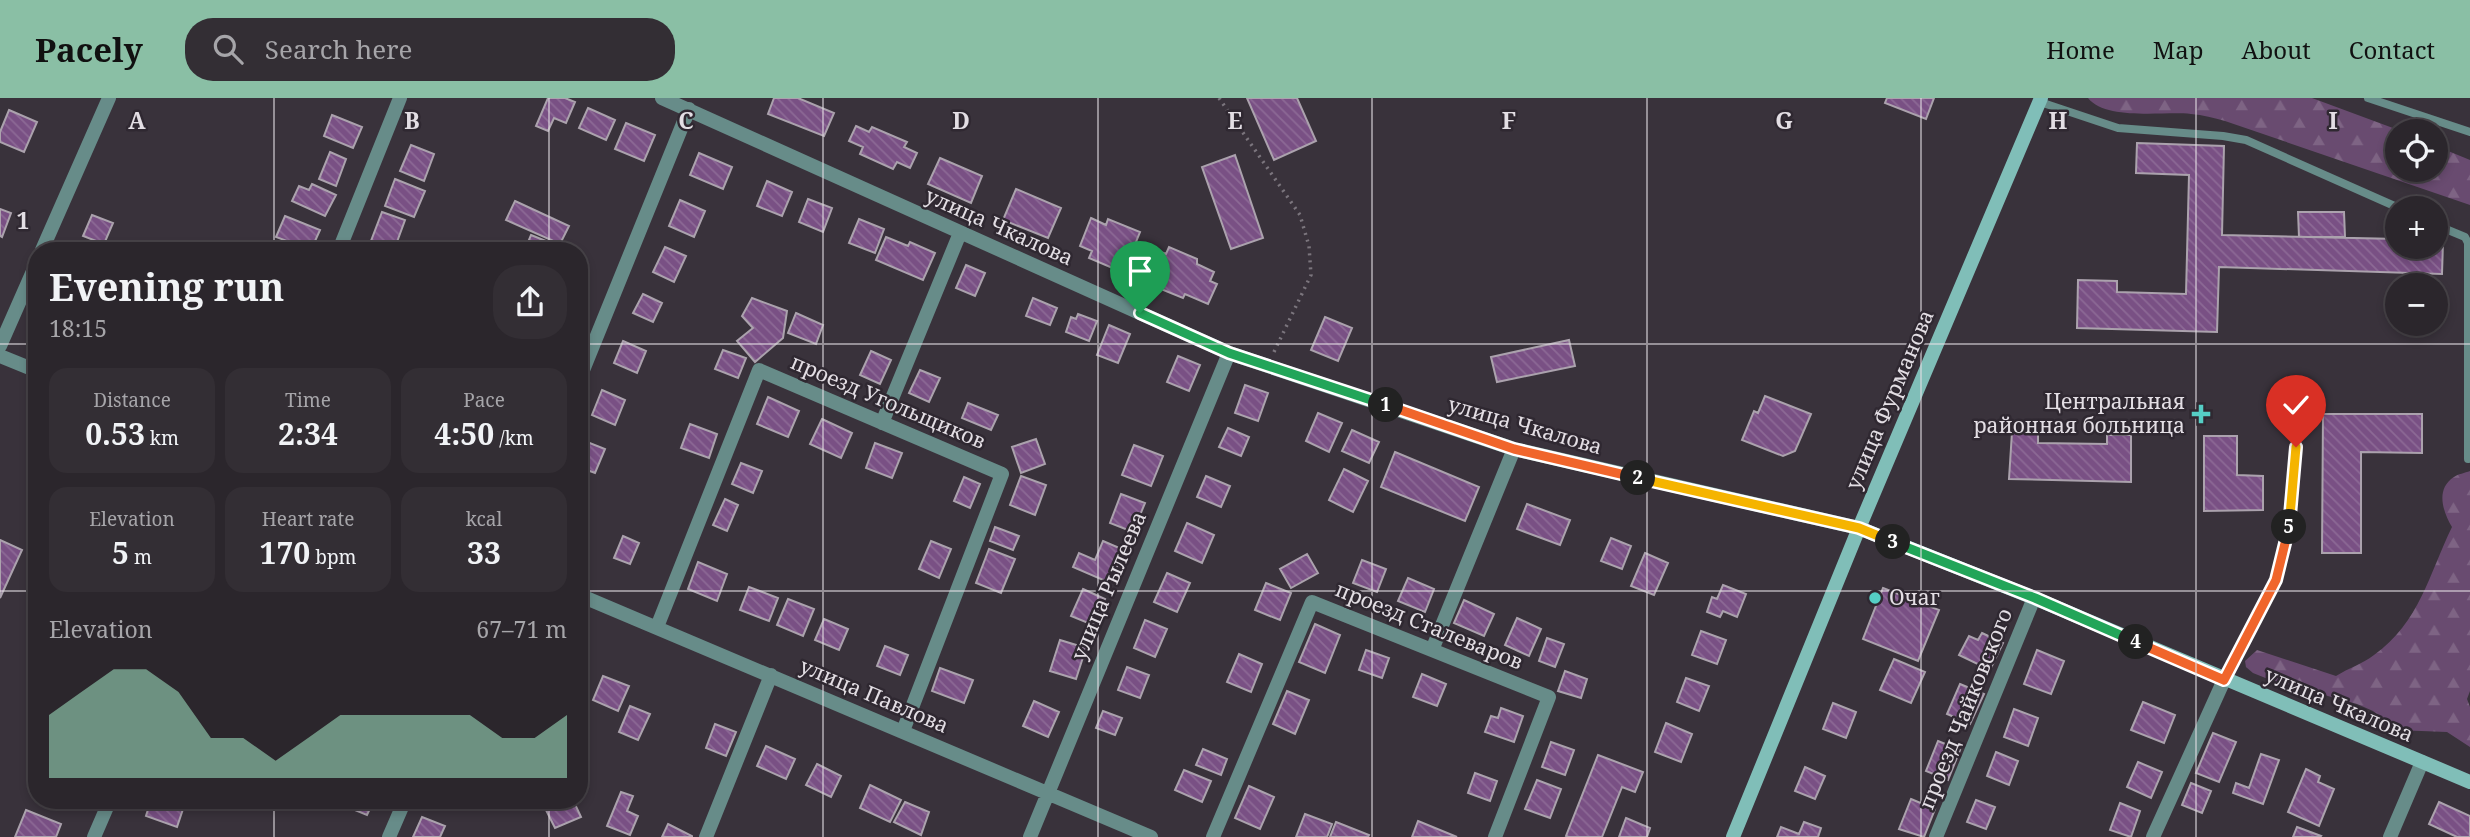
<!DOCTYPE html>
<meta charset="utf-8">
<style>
body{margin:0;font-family:"Noto Serif",serif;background:#332e34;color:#f1f3f6;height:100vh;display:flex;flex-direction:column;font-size:26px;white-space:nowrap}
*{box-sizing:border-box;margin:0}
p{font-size:23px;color:#a6a5a9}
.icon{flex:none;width:38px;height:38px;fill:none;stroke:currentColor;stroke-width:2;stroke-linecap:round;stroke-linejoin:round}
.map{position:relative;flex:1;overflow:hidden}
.details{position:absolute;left:28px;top:144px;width:560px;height:567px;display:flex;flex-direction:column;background:#2b262c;border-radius:28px;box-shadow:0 4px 10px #0003,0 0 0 2px #474348}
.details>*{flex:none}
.buttons{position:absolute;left:2385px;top:21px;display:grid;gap:14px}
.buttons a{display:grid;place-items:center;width:63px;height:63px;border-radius:50%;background:#2b262c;box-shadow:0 4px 10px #0003,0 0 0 2px #474348;font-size:35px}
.pin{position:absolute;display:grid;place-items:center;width:60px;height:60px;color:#fff;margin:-72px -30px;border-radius:50% 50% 50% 0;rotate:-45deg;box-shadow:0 0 7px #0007}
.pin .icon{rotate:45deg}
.km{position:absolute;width:35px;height:35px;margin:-18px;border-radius:50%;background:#222;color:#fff;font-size:19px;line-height:35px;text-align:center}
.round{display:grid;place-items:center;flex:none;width:74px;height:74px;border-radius:28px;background:#332e34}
.overview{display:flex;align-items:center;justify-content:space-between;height:119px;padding:0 21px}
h1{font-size:38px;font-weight:700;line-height:52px}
.figures{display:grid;grid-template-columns:repeat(3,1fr);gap:10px;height:119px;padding:7px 21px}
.figures div{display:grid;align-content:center;border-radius:18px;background:#332e34;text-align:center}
.figures b{font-size:30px;font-weight:700}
.figures small{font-size:19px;font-weight:400}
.figures p{font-size:19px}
.chart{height:196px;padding:14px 21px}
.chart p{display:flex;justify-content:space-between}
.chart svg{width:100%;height:126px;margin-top:7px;fill:#8abfa5;opacity:.7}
header{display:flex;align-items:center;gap:42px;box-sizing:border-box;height:98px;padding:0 35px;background:#8abfa5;color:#111}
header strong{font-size:33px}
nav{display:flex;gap:38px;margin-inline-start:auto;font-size:24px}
.search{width:490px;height:63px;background:#332e34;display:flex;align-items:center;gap:18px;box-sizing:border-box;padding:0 24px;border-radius:28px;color:#a6a5a9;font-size:26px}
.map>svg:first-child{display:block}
.forest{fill:url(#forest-firs)}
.building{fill:url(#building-back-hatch);stroke:#aba2ad;stroke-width:2}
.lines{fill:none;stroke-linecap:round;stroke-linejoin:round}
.path{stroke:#7b757d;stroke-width:3.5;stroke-dasharray:2 5;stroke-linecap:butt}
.lane{stroke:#678c89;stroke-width:8}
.street{stroke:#678c89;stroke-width:14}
.secondary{stroke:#80beb8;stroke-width:14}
.split-1-casing{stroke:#fff;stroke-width:14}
.split-2-casing{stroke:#fff;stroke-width:14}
.split-3-casing{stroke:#fff;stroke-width:14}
.split-4-casing{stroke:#fff;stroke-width:14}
.split-5-casing{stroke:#fff;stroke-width:14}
.split-6-casing{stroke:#fff;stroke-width:14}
.split-1{stroke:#22a559;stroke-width:9}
.split-2{stroke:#f0652b;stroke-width:9}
.split-3{stroke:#f5b400;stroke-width:9}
.split-4{stroke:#22a559;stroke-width:9}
.split-5{stroke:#f0652b;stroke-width:9}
.split-6{stroke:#f5b400;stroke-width:9}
.grid{fill:none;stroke:#e3dee4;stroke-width:2;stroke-opacity:0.55}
.poi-dot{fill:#55cec5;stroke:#2f2831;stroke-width:2.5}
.labels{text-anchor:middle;stroke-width:5;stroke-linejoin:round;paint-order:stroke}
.street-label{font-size:21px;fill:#e3dee4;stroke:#2f2831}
.poi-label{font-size:21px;fill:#e3dee4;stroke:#2f2831;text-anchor:end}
.grid-label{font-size:23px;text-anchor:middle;font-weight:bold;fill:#e3dee4;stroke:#2f2831;stroke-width:5;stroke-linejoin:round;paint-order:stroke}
</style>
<header>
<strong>Pacely</strong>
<div class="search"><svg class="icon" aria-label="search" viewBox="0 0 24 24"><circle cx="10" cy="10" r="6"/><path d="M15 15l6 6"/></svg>Search here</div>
<nav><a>Home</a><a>Map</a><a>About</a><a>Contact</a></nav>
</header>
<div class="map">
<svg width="2470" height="739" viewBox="0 0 2470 739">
<defs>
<pattern id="forest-firs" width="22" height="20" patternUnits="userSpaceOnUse" patternTransform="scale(1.75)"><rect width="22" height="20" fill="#694b70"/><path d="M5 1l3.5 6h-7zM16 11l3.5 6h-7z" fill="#7e6484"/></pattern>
<pattern id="building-back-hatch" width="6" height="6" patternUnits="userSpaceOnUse" patternTransform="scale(1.75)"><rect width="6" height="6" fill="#795084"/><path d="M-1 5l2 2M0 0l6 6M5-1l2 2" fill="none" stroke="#8c6995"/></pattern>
</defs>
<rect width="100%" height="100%" fill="#39323b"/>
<path class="forest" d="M2088,0H2312L2401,33H2398V72H2436V48L2470,62V107L2225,23C2214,20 2203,17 2191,16C2164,13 2106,23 2088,0Z
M2470,373V593L2467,601L2470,609V649L2447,634L2396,632L2373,613L2357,606L2273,583L2253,575L2246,569L2245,563L2257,552L2336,578C2349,570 2362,566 2374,557C2420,524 2429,476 2452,429C2443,414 2435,391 2454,379C2458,376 2465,375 2470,373Z"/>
<path class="building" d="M548,0H565L575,4L566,25L554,20L548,33L536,28Z
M774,0H798L834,15L824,38L768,16Z
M1247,0H1297L1316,43L1274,62Z
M1887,0H1934L1926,21L1885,5Z
M588,10L615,22L606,42L579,30Z
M9,12L37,24L24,54L0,44V34Z
M332,17L362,29L353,50L324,38Z
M626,25L655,37L644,63L615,51Z
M856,28L869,34L872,29L907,44L904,49L917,55L910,70L897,64L893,71L860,56L863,49L849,43Z
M2137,45L2224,48L2222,137L2398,141V149H2436V143L2443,144L2442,176L2219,169L2217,234L2077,230L2078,182L2117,183V194L2186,196L2189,77L2136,75Z
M411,47L434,56L424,83L400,73Z
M330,54L346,61L336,88L319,81Z
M699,55L732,69L723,91L690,77Z
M1235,57L1263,140L1231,151L1202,69Z
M940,60L982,78L971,105L928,86Z
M395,81L425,93L414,119L385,108Z
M767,83L792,94L782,118L757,108Z
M312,86L336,97L325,118L292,103L299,88L309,92Z
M1016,91L1061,110L1048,140L1003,122Z
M808,101L832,110L823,134L799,124Z
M680,102L705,113L694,139L669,128Z
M515,103L569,128L560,146L506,122Z
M0,111L11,115L2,139L0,138Z
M382,114L405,122L394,152L371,143Z
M2298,114H2344L2345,139H2299Z
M92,117L113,125L104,146L83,138Z
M285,118L320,132L311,152L276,139Z
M1091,120L1106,127L1108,121L1140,134L1136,144L1166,156L1169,149L1197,161V166L1214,174L1210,183L1217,186L1208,206L1185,196L1183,200L1151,187L1154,181L1126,169L1122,174L1089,160L1092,153L1080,148Z
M859,121L884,131L875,155L849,145Z
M531,137L561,149L560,152H533L526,149Z
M886,139L908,148L910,144L935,155L923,182L876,162Z
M665,149L686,158L674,184L653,174Z
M966,167L985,175L975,198L956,190Z
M643,196L662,205L653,224L633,215Z
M752,200L787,213L783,240L755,264L737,243L753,230L742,218Z
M1033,200L1057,210L1050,227L1026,218Z
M796,215L823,227L816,246L788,235Z
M1078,216L1097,223L1089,243L1066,234L1071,219L1076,221Z
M1325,219L1352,230L1338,263L1311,252Z
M1109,227L1130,236L1118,265L1097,257Z
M1569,242L1575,268L1497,284L1491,259Z
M623,243L646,253L637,275L614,265Z
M723,252L746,260L738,280L715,271Z
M871,253L891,262L880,286L860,277Z
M1178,258L1200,267L1189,293L1167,284Z
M920,272L940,280L929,304L909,295Z
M1245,287L1268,295L1258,323L1235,315Z
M602,292L625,302L615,327L592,317Z
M1765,298L1811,316L1795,353L1783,358L1742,342L1754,313L1758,315Z
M768,299L799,313L788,339L757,326Z
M968,305L998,317L991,332L962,320Z
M1318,315L1342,325L1329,354L1306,343Z
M2323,316H2422V355L2361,354V455H2322Z
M822,321L852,335L841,360L810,346Z
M690,326L717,336L709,360L681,350Z
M1228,330L1249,339L1241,358L1219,349Z
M1352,332L1379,344L1369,365L1342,353Z
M2012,334L2038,335V345L2107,346V337H2131V384L2009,381Z
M2204,338H2237V377L2263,378V412L2204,413Z
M1036,341L1045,366L1021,375L1012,349Z
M582,342L605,351L595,375L579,369V348Z
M875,345L902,355L892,380L866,370Z
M1134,347L1163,358L1151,388L1122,377Z
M1395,354L1479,389L1465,423L1381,389Z
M741,365L762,373L753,395L732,386Z
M1344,371L1368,383L1353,414L1329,402Z
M1021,378L1046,387L1035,417L1010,407Z
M1206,378L1230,388L1221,409L1197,399Z
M964,379L980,386L970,410L954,403Z
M1121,396L1145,405L1133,434L1110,425Z
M725,401L738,407L727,433L713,427Z
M1527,406L1570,422L1560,447L1517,431Z
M1187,425L1214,437L1202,465L1175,453Z
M995,429L1019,438L1013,452L990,443Z
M623,438L639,445L630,466L614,460Z
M1611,440L1631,448L1622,471L1601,463Z
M0,442L22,452L0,500Z
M931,443L951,451L939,480L919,471Z
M1103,443L1124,452L1110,485L1073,469L1079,455L1095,462Z
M989,451L1015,461L1001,495L976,485Z
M1645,455L1668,465L1654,497L1631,488Z
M1307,456L1318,475L1291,490L1280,471Z
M1362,462L1386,471L1377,494L1353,485Z
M698,464L727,476L717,503L688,491Z
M1167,475L1190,485L1177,514L1154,504Z
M1408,480L1434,491L1425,514L1398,503Z
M1266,485L1291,495L1280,522L1255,512Z
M1723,487L1746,496L1737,519L1723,513L1720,519L1707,514L1712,499L1717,501Z
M749,489L778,500L769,523L740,512Z
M1883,490L1939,512L1918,563L1863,541Z
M1083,491L1105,501L1093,527L1071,518Z
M788,501L814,511L803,538L777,527Z
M1464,502L1494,516L1484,538L1454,525Z
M1517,520L1541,531L1529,558L1505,547Z
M824,521L848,531L839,552L815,542Z
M1145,522L1167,531L1155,559L1134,550Z
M1315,526L1340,537L1325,575L1299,564Z
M1701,533L1726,542L1717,566L1692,557Z
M1982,535L2003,545L1990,572L1959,557L1969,538L1978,542Z
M1547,540L1564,546L1555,569L1539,563Z
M1060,542L1086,550L1076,581L1050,573Z
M885,548L908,557L900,577L877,568Z
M1366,552L1389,560L1382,580L1359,572Z
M2037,552L2064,563L2051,596L2024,586Z
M1239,556L1262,566L1251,594L1227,584Z
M1894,561L1925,574L1911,605L1880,592Z
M1127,569L1149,577L1140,600L1118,592Z
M940,570L973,582L964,605L932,593Z
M1565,573L1587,581L1581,600L1558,593Z
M1422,576L1446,586L1437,608L1413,599Z
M603,578L629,588L618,613L593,602Z
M1686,580L1709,588L1699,613L1677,604Z
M1960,586L1984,596L1970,626L1947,616Z
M1287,593L1309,602L1295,636L1273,626Z
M1034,603L1059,614L1048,639L1023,628Z
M2143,604L2175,617L2164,645L2131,632Z
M1833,605L1856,614L1846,640L1823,631Z
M630,608L650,616L638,642L619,634Z
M1501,610L1523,618L1514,644L1485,634L1491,618L1498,620Z
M2014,611L2038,620L2028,648L2004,639Z
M1103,613L1122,620L1115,637L1096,630Z
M1666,625L1692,636L1681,664L1655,654Z
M715,626L736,634L726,658L706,650Z
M2213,635L2236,644L2219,684L2196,675Z
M1938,643L1960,652L1948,682L1926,673Z
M1551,644L1574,652L1565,677L1542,669Z
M766,648L795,661L786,681L757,668Z
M1203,651L1227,661L1221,677L1196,667Z
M1996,654L2018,663L2009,687L1987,678Z
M2261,656L2279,662L2263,706L2233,695L2236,685L2249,690Z
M1598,657L1643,674L1635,694L1622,689L1602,739H1568L1566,738Z
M2138,664L2162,674L2151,700L2127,689Z
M817,666L841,678L831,699L806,687Z
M1805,669L1825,678L1815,701L1795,693Z
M2306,671L2320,678L2318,684L2334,691L2319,728L2288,714Z
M1184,672L1211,683L1202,704L1175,692Z
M1475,675L1497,683L1490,703L1468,695Z
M1537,682L1561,691L1550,720L1525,711Z
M2191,685L2211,693L2202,715L2182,707Z
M870,687L901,702L890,724L860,710Z
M1249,688L1274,699L1260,731L1235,720Z
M621,694L633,698L627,713L638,718L630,737L607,728Z
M1911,701L1935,711L1924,739L1899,731Z
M151,702H186L177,729L146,718Z
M348,702H374L367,717L345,708Z
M569,702H573L581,719L555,730L546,712Z
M1976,702L1995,709L1986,731L1967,724Z
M905,704L929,714L921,737L894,724Z
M2439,704L2470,718V739H2457L2429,726Z
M2120,705L2140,713L2131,739L2110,732Z
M26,712L61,726L56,739H15Z
M1305,716L1332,726L1327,739H1296Z
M422,719L445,728L440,739H413Z
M1626,720L1650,730L1647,739H1619Z
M1418,723L1457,739H1412Z
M1336,724L1369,737L1368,739H1330Z
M1804,724L1821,730L1818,739H1777L1781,729L1799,736Z
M668,726L692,738V739H662Z
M2297,729L2321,738L2320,739H2293Z"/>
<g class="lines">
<path class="path" d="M1219,0L1300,117L1309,148L1311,177L1273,256"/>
<path class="lane" d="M2368,0L2470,34
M2040,4L2118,30L2223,38L2246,42L2399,110
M2436,127L2465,139L2468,145V361
M2224,582L2276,482L2289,435L2296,349"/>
<path class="street" d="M662,0L1229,255L1514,351L1859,430
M42,152L109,0
M339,152L400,0
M0,248L37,164
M0,258L37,273
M579,282L689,11
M882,325L960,135
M579,497L1151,739
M657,529L759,272L1002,376L903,633
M1432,552L1514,351
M94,739L110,702
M389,739L405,702
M706,739L771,577
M1030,739L1229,255
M1213,739L1312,504L1549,599L1495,739
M1936,739L2034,500
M2153,739L2224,582
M2390,739L2422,664"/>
<path class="secondary" d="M1859,430L2034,500L2470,684
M1733,739L1859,430L2041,0"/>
</g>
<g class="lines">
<defs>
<path id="split-1" d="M1140,215L1229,255L1386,307"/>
<path id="split-2" d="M1386,307L1514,351L1638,380"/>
<path id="split-3" d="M1638,380L1859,430L1893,444"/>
<path id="split-4" d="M1893,444L2035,500L2136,544"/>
<path id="split-5" d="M2136,544L2224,582L2276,482L2289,429"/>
<path id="split-6" d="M2289,429L2296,349"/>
</defs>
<use href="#split-1" class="split-1-casing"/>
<use href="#split-2" class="split-2-casing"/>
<use href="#split-3" class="split-3-casing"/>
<use href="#split-4" class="split-4-casing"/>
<use href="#split-5" class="split-5-casing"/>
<use href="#split-6" class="split-6-casing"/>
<use href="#split-1" class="split-1"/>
<use href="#split-2" class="split-2"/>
<use href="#split-3" class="split-3"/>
<use href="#split-4" class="split-4"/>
<use href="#split-5" class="split-5"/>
<use href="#split-6" class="split-6"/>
</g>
<path class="grid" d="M274,0V152M549,0V152M823,0V739M1098,0V739M1372,0V739M1647,0V739M1921,0V739M2196,0V739M0,246H37M579,246H2470M0,493H37M579,493H2470M274,702V739M549,702V739"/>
<g class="poi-dot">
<path d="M2197.5 305.5h7v7h7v7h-7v7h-7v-7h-7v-7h7z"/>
<circle cx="1875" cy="500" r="7"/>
</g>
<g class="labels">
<g class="street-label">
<text transform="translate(999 129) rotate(24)" y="7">улица Чкалова</text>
<text transform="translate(1890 302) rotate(-67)" y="7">улица Фурманова</text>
<text transform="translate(888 304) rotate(23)" y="7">проезд Угольщиков</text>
<text transform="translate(1525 328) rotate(16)" y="7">улица Чкалова</text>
<text transform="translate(1109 488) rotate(-67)" y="7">улица Рылеева</text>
<text transform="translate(1429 528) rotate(22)" y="7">проезд Сталеваров</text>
<text transform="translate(874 598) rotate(23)" y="7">улица Павлова</text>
<text transform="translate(2339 607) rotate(23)" y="7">улица Чкалова</text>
<text transform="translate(1966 611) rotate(-68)" y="7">проезд Чайковского</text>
</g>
<g class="poi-label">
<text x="2185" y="311">Центральная<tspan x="2185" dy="24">районная больница</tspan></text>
<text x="1889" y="507" text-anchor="start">Очаг</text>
</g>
</g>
<g class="grid-label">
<text x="137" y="31">A</text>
<text x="412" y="31">B</text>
<text x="686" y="31">C</text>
<text x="961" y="31">D</text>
<text x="1235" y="31">E</text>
<text x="1509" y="31">F</text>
<text x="1784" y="31">G</text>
<text x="2058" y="31">H</text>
<text x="2333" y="31">I</text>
<text x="23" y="131">1</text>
</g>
</svg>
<div class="buttons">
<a><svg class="icon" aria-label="locate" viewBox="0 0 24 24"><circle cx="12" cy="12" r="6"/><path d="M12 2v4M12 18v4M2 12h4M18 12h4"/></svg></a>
<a>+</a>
<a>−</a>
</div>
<div class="pin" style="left:1140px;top:215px;background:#1e9e55"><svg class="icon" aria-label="arrive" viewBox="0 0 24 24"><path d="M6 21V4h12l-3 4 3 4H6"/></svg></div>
<div class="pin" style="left:2296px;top:349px;background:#d93025"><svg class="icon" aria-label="check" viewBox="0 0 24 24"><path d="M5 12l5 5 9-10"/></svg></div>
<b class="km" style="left:1386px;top:307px">1</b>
<b class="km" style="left:1638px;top:380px">2</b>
<b class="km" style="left:1893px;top:444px">3</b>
<b class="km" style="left:2136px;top:544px">4</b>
<b class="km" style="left:2289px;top:429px">5</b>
<section class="details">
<div class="overview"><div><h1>Evening run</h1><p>18:15</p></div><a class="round"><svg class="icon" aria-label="share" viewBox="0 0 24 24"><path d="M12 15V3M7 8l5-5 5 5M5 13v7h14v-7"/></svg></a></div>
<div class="figures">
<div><p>Distance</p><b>0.53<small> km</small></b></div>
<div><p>Time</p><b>2:34</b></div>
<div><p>Pace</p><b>4:50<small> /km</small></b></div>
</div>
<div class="figures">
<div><p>Elevation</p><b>5<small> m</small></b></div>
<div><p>Heart rate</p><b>170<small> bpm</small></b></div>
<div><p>kcal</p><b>33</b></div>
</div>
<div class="chart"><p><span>Elevation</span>67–71 m</p>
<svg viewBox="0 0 160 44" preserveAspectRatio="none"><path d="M0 44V22L10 14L20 6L30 6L40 14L50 30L60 30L70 38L80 30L90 22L100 22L110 22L120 22L130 22L140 30L150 30L160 22V44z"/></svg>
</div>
</section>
</div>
